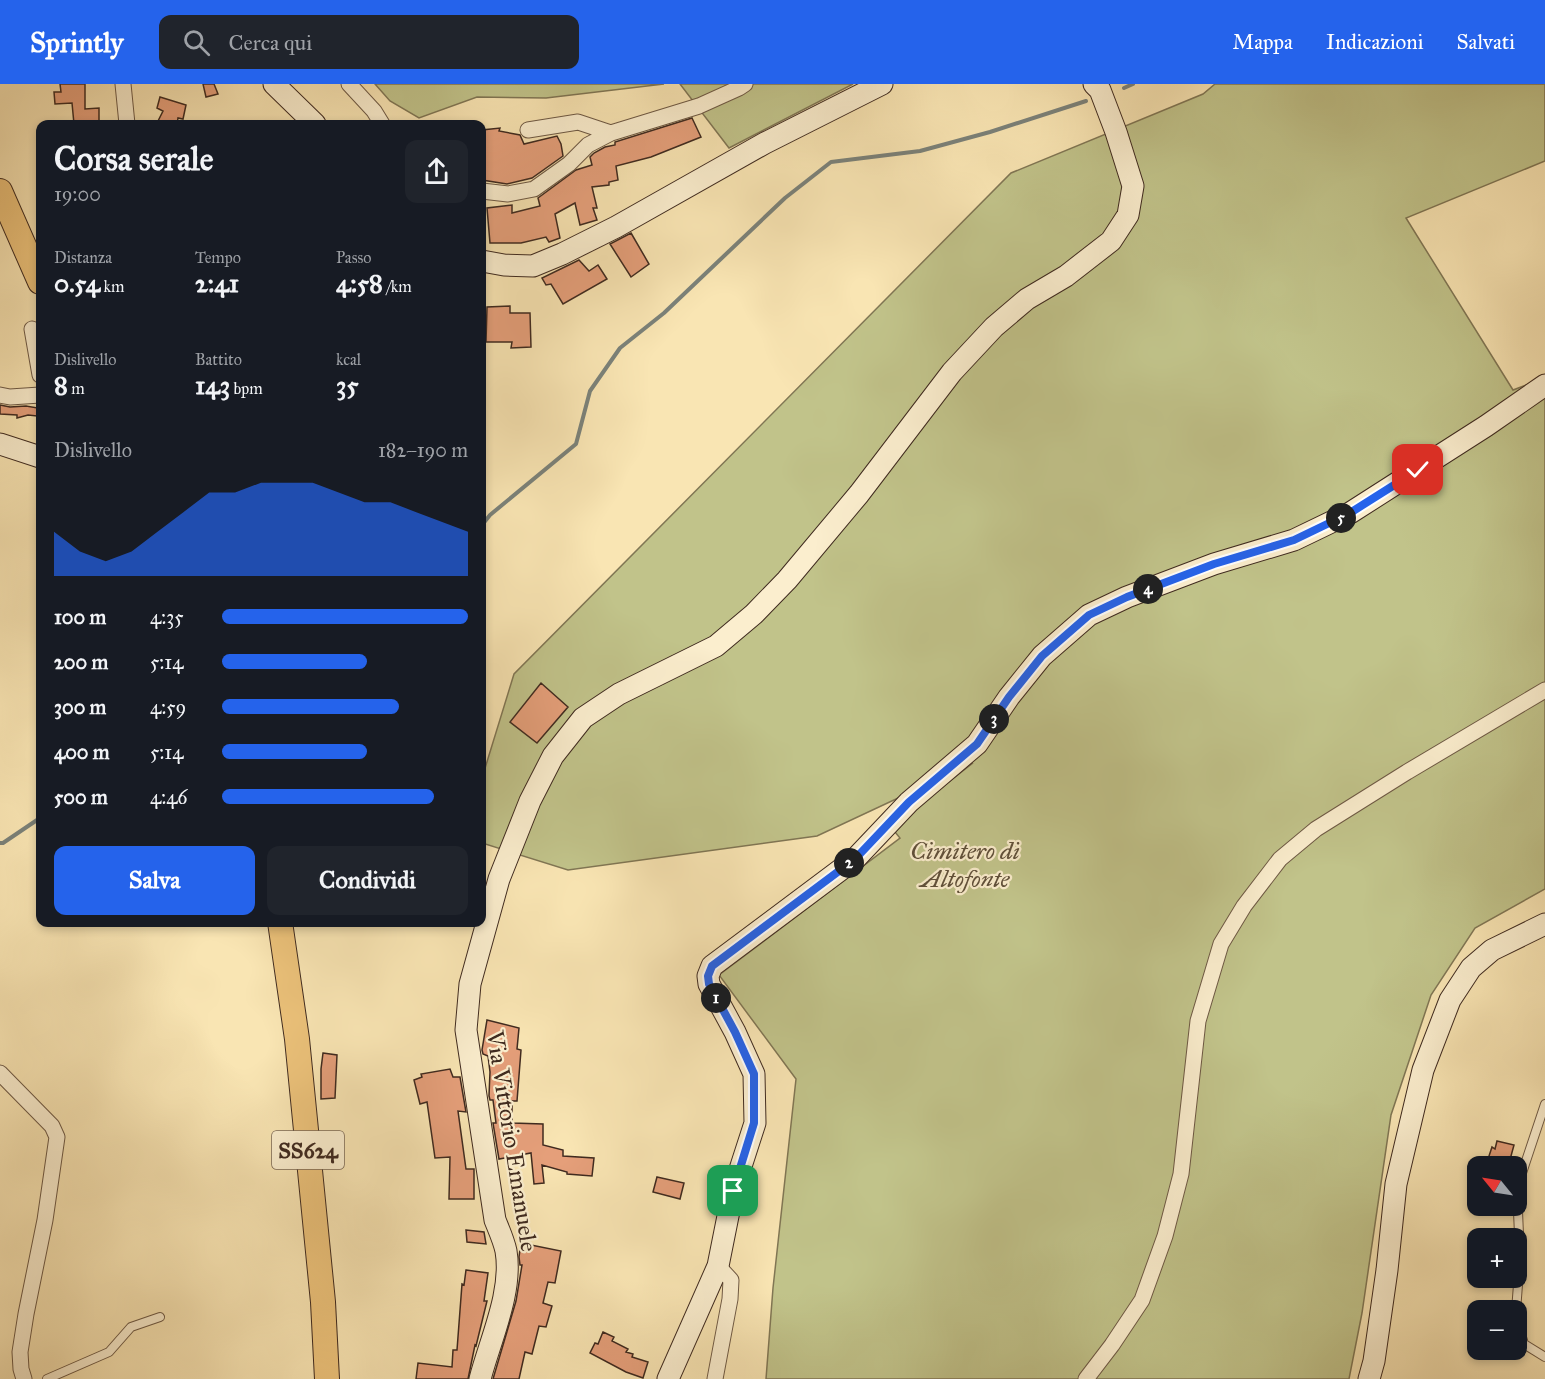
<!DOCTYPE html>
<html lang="it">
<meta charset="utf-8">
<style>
body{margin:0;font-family:"IM FELL Great Primer",serif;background:#20242c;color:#f1f3f6;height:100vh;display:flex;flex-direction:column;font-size:22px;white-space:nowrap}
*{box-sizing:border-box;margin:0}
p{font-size:20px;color:#9ea1a6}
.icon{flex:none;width:33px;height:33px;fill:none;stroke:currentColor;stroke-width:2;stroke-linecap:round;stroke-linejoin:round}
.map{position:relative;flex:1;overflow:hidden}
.sheet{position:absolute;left:36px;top:36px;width:450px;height:807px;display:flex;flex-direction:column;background:#171b24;border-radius:12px;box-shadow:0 3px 9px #0003}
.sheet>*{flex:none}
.needle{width:39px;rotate:300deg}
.fabs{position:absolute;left:1467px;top:1072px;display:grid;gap:12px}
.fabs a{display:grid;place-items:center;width:60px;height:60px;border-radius:12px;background:#171b24;box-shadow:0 3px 9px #0003;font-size:30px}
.pin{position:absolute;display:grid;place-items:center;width:51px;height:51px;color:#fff;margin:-26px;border-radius:12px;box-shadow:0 3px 9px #0006}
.km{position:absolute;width:30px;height:30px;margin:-15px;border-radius:50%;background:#222;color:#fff;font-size:16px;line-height:30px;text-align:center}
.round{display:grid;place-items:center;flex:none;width:63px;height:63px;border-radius:12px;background:#20242c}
.headline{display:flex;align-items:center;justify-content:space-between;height:102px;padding:0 18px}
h1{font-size:33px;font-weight:700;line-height:45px}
.figures{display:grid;grid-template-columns:repeat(3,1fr);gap:9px;height:102px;padding:6px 18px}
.figures div{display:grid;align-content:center}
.figures b{font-size:26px;font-weight:700}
.figures small{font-size:16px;font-weight:400}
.figures p{font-size:16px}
.chart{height:168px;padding:12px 18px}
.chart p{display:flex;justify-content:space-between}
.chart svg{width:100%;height:108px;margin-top:6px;fill:#2563eb;opacity:.7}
.button{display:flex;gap:12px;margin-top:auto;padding:12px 18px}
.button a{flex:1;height:69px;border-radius:12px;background:#2563eb;color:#fff;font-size:24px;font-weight:700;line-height:69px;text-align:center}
.button a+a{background:#20242c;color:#f1f3f6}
ul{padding:0 18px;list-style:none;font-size:20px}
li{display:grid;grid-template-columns:96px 72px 1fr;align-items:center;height:45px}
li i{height:15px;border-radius:8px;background:#2563eb}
header{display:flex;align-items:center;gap:36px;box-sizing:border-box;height:84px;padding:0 30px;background:#2563eb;color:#fff}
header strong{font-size:28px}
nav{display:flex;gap:33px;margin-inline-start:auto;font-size:21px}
.search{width:420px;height:54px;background:#20242c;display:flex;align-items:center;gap:15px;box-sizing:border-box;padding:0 21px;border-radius:12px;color:#9ea1a6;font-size:22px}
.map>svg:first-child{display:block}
.green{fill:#c1c38a;stroke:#807654;stroke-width:1.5}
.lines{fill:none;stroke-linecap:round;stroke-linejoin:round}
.stream{stroke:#7b827a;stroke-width:4}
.building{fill:#e59f7a;stroke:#3f2a1f;stroke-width:1.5}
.lane-casing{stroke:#6e5944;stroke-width:10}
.street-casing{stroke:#6e5944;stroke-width:17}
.secondary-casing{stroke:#3f2a1f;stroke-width:23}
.primary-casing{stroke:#3f2a1f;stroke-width:26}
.lane{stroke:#fbeece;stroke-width:8}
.street{stroke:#fbeece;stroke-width:15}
.secondary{stroke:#fbeece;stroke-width:21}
.primary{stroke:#ecc27a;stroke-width:24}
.route-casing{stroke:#fff;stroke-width:12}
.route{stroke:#2563eb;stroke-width:8}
.labels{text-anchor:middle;stroke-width:4.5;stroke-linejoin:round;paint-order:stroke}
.shield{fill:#fbeece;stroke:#776554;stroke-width:1.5}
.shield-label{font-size:22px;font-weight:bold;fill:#3f2a1f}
.park-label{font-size:24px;font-style:italic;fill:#60503a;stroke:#fbeece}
.street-label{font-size:24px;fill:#3f2a1f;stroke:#fbeece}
</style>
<header>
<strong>Sprintly</strong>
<div class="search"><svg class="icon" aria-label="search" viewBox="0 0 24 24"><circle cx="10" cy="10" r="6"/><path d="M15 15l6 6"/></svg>Cerca qui</div>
<nav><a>Mappa</a><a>Indicazioni</a><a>Salvati</a></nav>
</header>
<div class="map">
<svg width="1545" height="1295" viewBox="0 0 1545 1295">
<rect width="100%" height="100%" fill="#f9e5b3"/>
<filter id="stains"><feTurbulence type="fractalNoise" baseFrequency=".00333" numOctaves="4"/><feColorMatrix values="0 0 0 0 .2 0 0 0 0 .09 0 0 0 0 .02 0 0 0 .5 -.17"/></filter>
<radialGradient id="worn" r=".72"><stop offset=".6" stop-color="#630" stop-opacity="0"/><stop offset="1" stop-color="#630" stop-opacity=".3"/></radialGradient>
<path class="green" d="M375,0H664L546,14L477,13L419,34L390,17Z
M680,0H853L729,64Z
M1215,0H1545V77L1406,134L1513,306L1545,294V805L1475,844L1431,911L1391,1031L1362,1229L1349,1295H766L773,1204L796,995L719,891L900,754L891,743L973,679L817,752L568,786L482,759V694L514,590L1011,89L1203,10Z"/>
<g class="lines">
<path class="stream" d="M1124,4L1133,0
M482,441L490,431L576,360L590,307L620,264L664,229L785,114L831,78L920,67L990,48L1086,17
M0,759H3L40,734"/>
</g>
<path class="building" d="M60,0H85V25L99,24V40H74L72,19L55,20L54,8H61Z
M203,0H214L218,10L206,13Z
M160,13L186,21L183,35L178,34L177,40L157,39L163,27L157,24Z
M692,34L701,53L651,73L616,82L618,96L609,98V101L592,103L597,124H593L597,136L580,141L575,119L555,130L560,154L549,158L546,153L521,159H490L487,124L512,121V129L540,122L538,114L576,86L592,81L590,73L594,69L605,63L615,61V58Z
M500,44L499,47L520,51L524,60L557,52L561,60L563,72L532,94L507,100L482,96V46Z
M631,149L649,180L631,193L610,160Z
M579,176L589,187L598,181L607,195L563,220L551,200L546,201L542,194Z
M510,222V229H530L531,263L511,264L512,258H486L487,223Z
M0,321L10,323L26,322L38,324L37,332L28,331L17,334V331L0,330Z
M541,599L568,623L537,659L510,638Z
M487,936L519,944L517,965L521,966L517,1017H512V1039L543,1040V1061L563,1066V1072L594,1074L592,1092L567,1090V1088L542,1081L544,1099L534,1100L531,1069L499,1075L493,1039H496L493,1016H490L489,1012L490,988L488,972L483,970L482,966Z
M323,969L337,971L335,1014L321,1015V985Z
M450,985L453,993H460L466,1028L458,1027L466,1085H474V1115H449L450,1073L435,1074L427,1018L420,1020L414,996L422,993L421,990Z
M1497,1057L1514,1061L1508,1083H1500L1488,1080L1490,1076L1488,1075L1492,1063L1495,1065Z
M657,1093L684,1099L680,1115L653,1108Z
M466,1146L484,1148L486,1160L467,1158Z
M521,1159L561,1167L555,1199L548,1198L543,1219L552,1222L546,1243L539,1242L532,1270L525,1268L519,1295H493L516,1217L522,1181H520L519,1173Z
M466,1186L488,1189L484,1217H487L476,1262L475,1261L468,1295H416L418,1279L452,1283L453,1266H457L462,1200L464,1201Z
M603,1248L614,1253L612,1257L628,1265L626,1268L633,1270L632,1273L648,1278L643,1294L626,1288L590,1269L595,1259L598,1260Z"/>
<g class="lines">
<defs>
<path id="lane" d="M1516,1227L1520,1174L1517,1104L1545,1020
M1516,1233L1524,1260L1545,1273
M47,1295L109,1268L131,1243L160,1233"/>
<path id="street" d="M123,0L127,40
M349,0L374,27L382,40
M528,46L578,38L611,49
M482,107L508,110L534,105L569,80L588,61L611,49L699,22L739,4L745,0
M32,245L40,291
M0,311L10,313L40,311
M0,989L52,1042L57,1053L45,1136L26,1230L20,1268L21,1285L24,1295
M715,1295L730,1215L731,1196L718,1182
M1086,1295L1112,1261L1142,1216L1165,1152L1181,1090L1198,937L1221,860L1244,822L1280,775L1316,745L1407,688L1545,606"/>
<path id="secondary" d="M274,0L315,40
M482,177L504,181L533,182L562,170L616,143L765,59L882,0
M0,360L40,373
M480,1295C490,1256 513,1208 506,1167C504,1157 499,1146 495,1136L466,946L470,900L499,795L530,717L553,672L583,634L619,610L716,562L754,530L787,496L859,410L952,288L994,243L1027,215L1066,192L1111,157L1128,131L1133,102L1116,48L1100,6L1094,0
M668,1295L718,1182L733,1107L755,1039L754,990L735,948L709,900L708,892L712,882L855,775L909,718L977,660L1009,613L1042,572L1089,531L1127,513L1214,480L1294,456L1350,429L1486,342L1545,301
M1369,1295L1374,1277L1387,1186L1396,1100L1423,986L1450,916L1471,884L1492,866L1545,840"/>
<path id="primary" d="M0,107L40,198
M280,838L297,955L323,1218L327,1295"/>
</defs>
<use href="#lane" class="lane-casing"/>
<use href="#street" class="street-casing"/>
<use href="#secondary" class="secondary-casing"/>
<use href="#primary" class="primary-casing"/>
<use href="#lane" class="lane"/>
<use href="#street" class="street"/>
<use href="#secondary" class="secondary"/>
<use href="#primary" class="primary"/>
</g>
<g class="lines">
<defs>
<path id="route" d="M733,1107L754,1039V990L735,948L709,900L708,892L712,882L855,775L909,718L977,660L1009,613L1042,572L1089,531L1127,513L1214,480L1294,456L1350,429L1418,386"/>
</defs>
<use href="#route" class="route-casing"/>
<use href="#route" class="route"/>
</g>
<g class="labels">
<rect class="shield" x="272" y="1047" width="72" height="38" rx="4.5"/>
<g class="shield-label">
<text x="308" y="1074">SS624</text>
</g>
<g class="park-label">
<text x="965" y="775">Cimitero di<tspan x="965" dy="28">Altofonte</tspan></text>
</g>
<g class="street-label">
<text transform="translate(512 1057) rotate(81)" y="8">Via Vittorio Emanuele</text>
</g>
</g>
<rect width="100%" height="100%" filter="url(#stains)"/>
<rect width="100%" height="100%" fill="url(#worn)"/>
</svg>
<div class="fabs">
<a><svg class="needle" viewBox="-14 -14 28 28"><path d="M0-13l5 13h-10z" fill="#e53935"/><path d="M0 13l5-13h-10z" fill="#9ea1a6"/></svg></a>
<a>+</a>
<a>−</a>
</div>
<div class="pin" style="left:733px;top:1107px;background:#1e9e55"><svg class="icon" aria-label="arrive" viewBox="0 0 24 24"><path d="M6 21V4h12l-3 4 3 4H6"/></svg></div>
<div class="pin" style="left:1418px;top:386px;background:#d93025"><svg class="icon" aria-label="check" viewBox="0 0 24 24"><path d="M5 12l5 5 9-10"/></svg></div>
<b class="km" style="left:716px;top:914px">1</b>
<b class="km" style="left:849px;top:779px">2</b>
<b class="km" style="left:994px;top:635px">3</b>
<b class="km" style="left:1148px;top:505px">4</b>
<b class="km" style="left:1341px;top:434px">5</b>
<section class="sheet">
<div class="headline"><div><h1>Corsa serale</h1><p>19:00</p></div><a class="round"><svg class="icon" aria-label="share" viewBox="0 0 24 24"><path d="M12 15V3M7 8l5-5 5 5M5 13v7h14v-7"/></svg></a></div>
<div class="figures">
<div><p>Distanza</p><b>0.54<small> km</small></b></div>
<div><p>Tempo</p><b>2:41</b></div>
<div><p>Passo</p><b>4:58<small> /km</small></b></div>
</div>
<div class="figures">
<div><p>Dislivello</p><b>8<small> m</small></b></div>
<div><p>Battito</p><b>143<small> bpm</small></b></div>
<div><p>kcal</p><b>35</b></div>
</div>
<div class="chart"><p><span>Dislivello</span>182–190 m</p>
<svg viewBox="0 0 160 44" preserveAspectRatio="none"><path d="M0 44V26L10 34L20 38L30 34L40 26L50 18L60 10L70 10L80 6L90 6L100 6L110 10L120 14L130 14L140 18L150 22L160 26V44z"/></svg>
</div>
<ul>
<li><b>100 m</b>4:35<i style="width:100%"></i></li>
<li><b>200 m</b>5:14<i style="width:59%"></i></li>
<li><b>300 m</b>4:59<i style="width:72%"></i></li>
<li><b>400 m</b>5:14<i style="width:59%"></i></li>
<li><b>500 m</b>4:46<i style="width:86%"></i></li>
</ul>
<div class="button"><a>Salva</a><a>Condividi</a></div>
</section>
</div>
